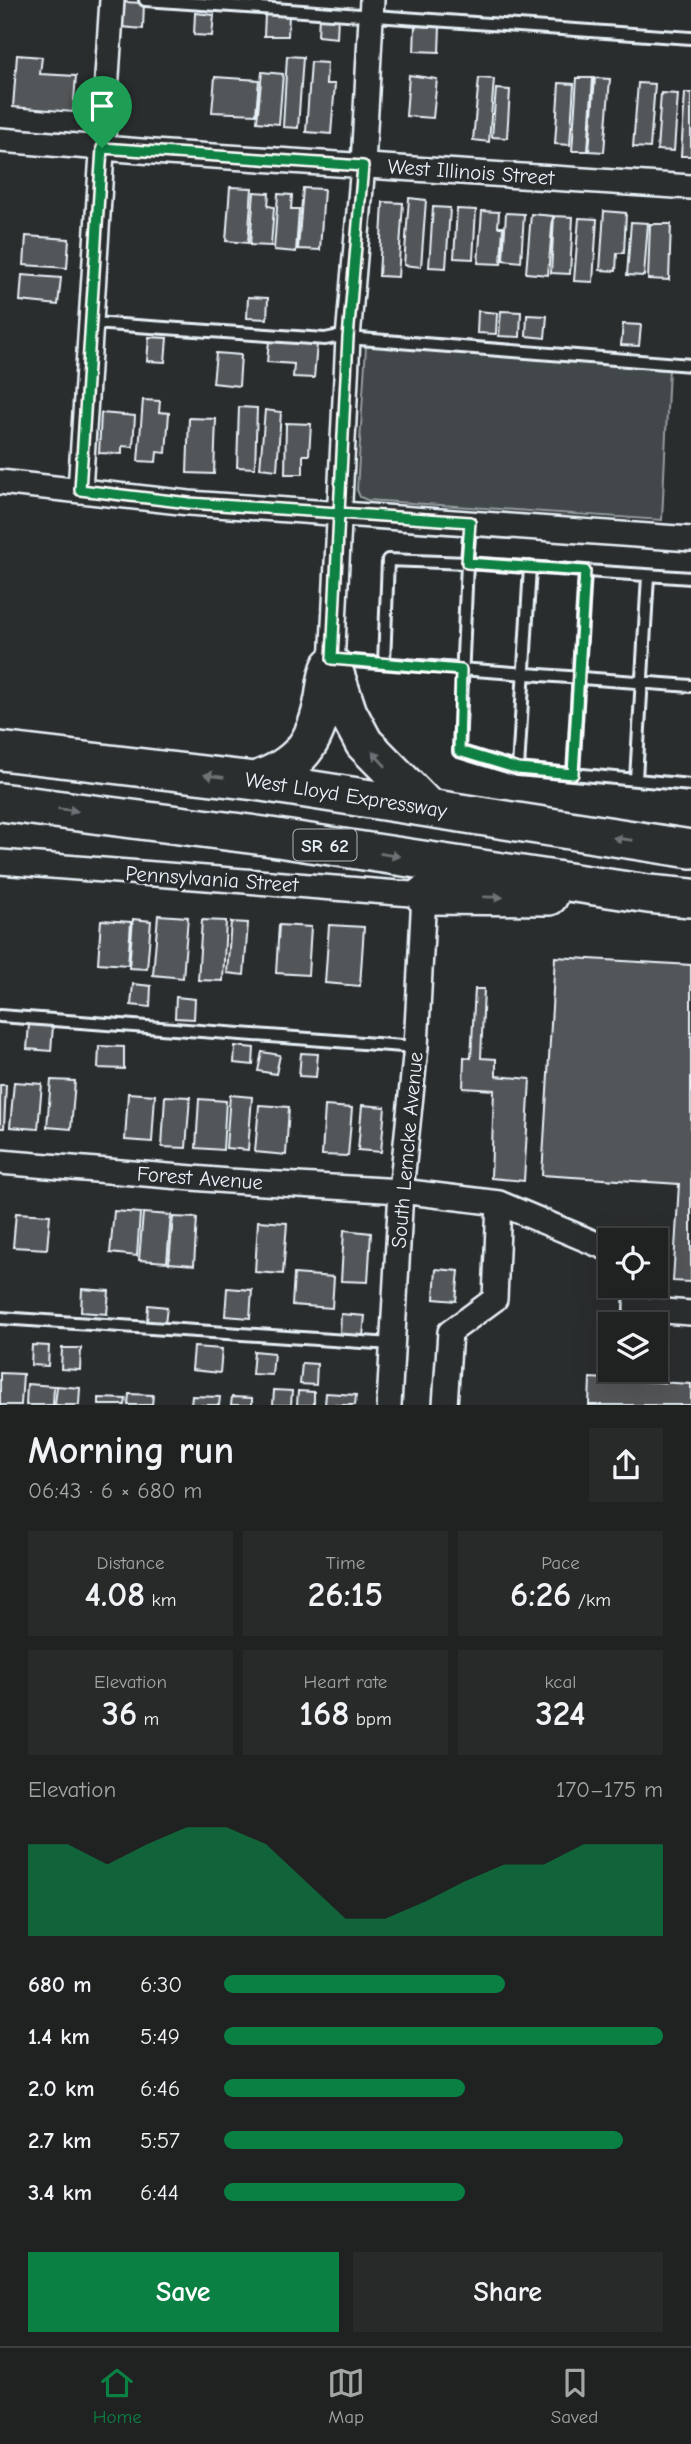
<!DOCTYPE html>
<meta charset="utf-8">
<style>
body{margin:0;font-family:"Comic Neue",sans-serif;background:#282a2a;color:#f1f3f6;height:100vh;display:flex;flex-direction:column;font-size:26px;white-space:nowrap}
*{box-sizing:border-box;margin:0}
p{font-size:23px;color:#a2a4a5}
.icon{flex:none;width:38px;height:38px;fill:none;stroke:currentColor;stroke-width:2;stroke-linecap:round;stroke-linejoin:round}
.map{position:relative;height:1405px;overflow:hidden}
.drawer{display:flex;flex-direction:column;background:#202222;flex:1}
.drawer>*{flex:none}
.fabs{position:absolute;left:598px;top:1228px;display:grid;gap:14px}
.fabs a{display:grid;place-items:center;width:70px;height:70px;border-radius:0px;background:#202222;box-shadow:0 7px 28px #0002,0 0 0 2px #3d3f40;font-size:35px}
.pin{position:absolute;display:grid;place-items:center;width:60px;height:60px;color:#fff;margin:-72px -30px;border-radius:50% 50% 50% 0;rotate:-45deg;box-shadow:0 0 7px #0007}
.pin .icon{rotate:45deg}
.round{display:grid;place-items:center;flex:none;width:74px;height:74px;border-radius:0px;background:#282a2a}
.summary{display:flex;align-items:center;justify-content:space-between;height:119px;padding:0 28px}
h1{font-size:38px;font-weight:600;line-height:52px}
.stats{display:grid;grid-template-columns:repeat(3,1fr);gap:10px;height:119px;padding:7px 28px}
.stats div{display:grid;align-content:center;border-radius:0px;background:#282a2a;text-align:center}
.stats b{font-size:35px;font-weight:600}
.stats small{font-size:19px;font-weight:400}
.stats p{font-size:19px}
.chart{height:196px;padding:14px 28px}
.chart p{display:flex;justify-content:space-between}
.chart svg{width:100%;height:126px;margin-top:7px;fill:#0b8043;opacity:.7}
.action{display:flex;gap:14px;margin-top:auto;padding:14px 28px}
.action a{flex:1;height:80px;border-radius:0px;background:#0b8043;color:#fff;font-size:28px;font-weight:600;line-height:80px;text-align:center}
.action a+a{background:#282a2a;color:#f1f3f6}
ul{padding:0 28px;list-style:none;font-size:23px}
li{display:grid;grid-template-columns:112px 84px 1fr;align-items:center;height:52px}
li i{height:18px;border-radius:9px;background:#0b8043}
.dock{display:flex;justify-content:space-around;align-items:center;height:98px;border-top:2px solid #3d3f40;background:#202222;font-size:19px;color:#a2a4a5}
.dock a{display:grid;justify-items:center;gap:4px}
.dock .active{color:#0b8043}
.map>svg:first-child{display:block}
.green{fill:#424648;stroke:#959ca0;stroke-width:2}
.building{fill:#535759;stroke:#e8f1f8;stroke-width:2}
.lines{fill:none;stroke-linecap:round;stroke-linejoin:round}
.service-casing{stroke:#e8f1f8;stroke-width:16}
.minor-casing{stroke:#e8f1f8;stroke-width:28}
.trunk-casing{stroke:#e8f1f8;stroke-width:42}
.service{stroke:#2a2d2e;stroke-width:10}
.minor{stroke:#2a2d2e;stroke-width:23}
.trunk{stroke:#2a2d2e;stroke-width:37}
.oneway{fill:#6c7275}
.route-casing{stroke:#fff;stroke-width:14}
.route{stroke:#0b8043;stroke-width:9}
.labels{text-anchor:middle;stroke-width:6;stroke-linejoin:round;paint-order:stroke}
.shield{fill:#2a2d2e;stroke:#afb6bb;stroke-width:2}
.shield-label{font-size:19px;font-weight:bold;fill:#e8f1f8}
.street-label{font-size:21px;fill:#e8f1f8;stroke:#2a2d2e}
</style>
<div class="map">
<svg width="691" height="1405" viewBox="0 0 691 1405">
<rect width="100%" height="100%" fill="#2a2d2e"/>
<filter id="ink" filterUnits="userSpaceOnUse"><feTurbulence type="fractalNoise" baseFrequency=".0143" numOctaves="2"/><feDisplacementMap in="SourceGraphic" scale="14" xChannelSelector="R" yChannelSelector="G"/><feConvolveMatrix kernelMatrix="1 2 1 2 8 2 1 2 1" color-interpolation-filters="sRGB"/></filter>
<g filter="url(#ink)">
<path class="green" d="M366,346L669,368L662,520L367,500L360,497L357,490Z"/>
<path class="building" d="M123,2L144,3L143,29L121,27Z
M195,13L214,15L212,36L194,35Z
M265,14L289,15L288,36H264Z
M319,15L338,16L337,38L318,36Z
M415,26L440,27L439,52L414,51Z
M17,55L42,57L40,74L76,76L73,112L13,107Z
M287,56L303,57L298,128L283,127Z
M311,62L327,63L326,84H335L331,134L306,132Z
M262,72L283,74L279,124L257,122Z
M409,75L437,79L433,118L406,116Z
M215,77L259,80L256,114L212,112Z
M479,78L494,79L489,142L473,140Z
M577,78H593L588,151H572Z
M595,78L610,79L604,152L589,151Z
M559,83L574,84L570,145L555,144Z
M638,83L655,84L650,148L633,147Z
M496,89L510,90L507,138L492,137Z
M661,93L678,94L674,151L657,150Z
M685,93H691V156H681Z
M230,187L252,188L248,243L226,241Z
M303,188L324,189L320,250L298,249Z
M254,192L269,193L268,206L274,207L271,246L250,245Z
M278,194L292,195L291,209H299L296,252L274,250Z
M409,198L426,200L421,267L404,265Z
M383,202L403,203L398,277L379,276Z
M433,207L450,208L446,268L429,267Z
M457,209L476,210L473,259L454,258Z
M482,211L499,212L498,227H503L501,264L478,263Z
M604,211L626,213L624,253H617L616,271L600,270Z
M506,213L524,214L521,262L503,260Z
M531,214L553,216L548,275L526,273Z
M554,216L573,217L570,274L551,273Z
M579,218L597,219L593,282L574,281Z
M631,222L648,223L644,276L627,275Z
M650,224H671L669,280L648,279Z
M26,236L69,239L67,268L24,265Z
M22,275L61,278L58,305L20,301Z
M248,297L268,298L267,319L247,318Z
M478,311L497,313L496,334L477,333Z
M501,311L521,312L520,337L499,336Z
M527,315L547,316L545,338L526,336Z
M623,324L641,325L639,346L621,345Z
M149,337L167,338L165,362L147,361Z
M269,341L317,344L314,378L293,377L294,364L267,362Z
M216,353L241,355L239,386L213,383Z
M143,400L160,401L159,412L169,413L166,453L157,452L156,462L138,461Z
M239,407L257,408L255,468L237,467Z
M265,410L281,412L277,470L260,468Z
M101,413L135,416L133,447L122,446V454L99,453Z
M189,418L216,419L214,474L187,473Z
M286,423L311,424L309,455H303V474H285Z
M158,915L188,917L183,978L153,975Z
M133,919L151,921L147,969L129,968Z
M101,920L131,922L128,965L98,963Z
M202,920L226,921L223,981L198,980Z
M231,922L248,923L244,975L227,973Z
M279,925L311,927L308,975L276,973Z
M329,925L364,927L360,986L325,983Z
M555,957L691,965V1282L673,1281L679,1184L542,1175Z
M133,984L151,986L150,1007L131,1005Z
M475,989H484L481,1058L496,1059V1076L530,1079L524,1181L491,1178L494,1090L463,1088L464,1057L471,1058Z
M176,997L195,999L194,1019L175,1018Z
M29,1024L53,1026L51,1051L27,1049Z
M99,1046L124,1047V1069L98,1068Z
M235,1046L254,1048L253,1065L234,1063Z
M262,1052L280,1055L276,1074L258,1071Z
M301,1053L318,1054L316,1077L299,1076Z
M51,1080L75,1081L71,1129L47,1127Z
M14,1082L42,1084L38,1129L10,1127Z
M0,1085H6L4,1128H0Z
M128,1093L155,1095L152,1142L125,1140Z
M230,1095L252,1097L248,1150L226,1148Z
M165,1096L190,1097L186,1148L162,1147Z
M199,1099L226,1101L223,1150L196,1148Z
M259,1105L289,1107L286,1155L255,1152Z
M362,1105L385,1107L381,1152L358,1150Z
M325,1106L352,1108L348,1156L322,1155Z
M114,1211L140,1213L137,1256L110,1253Z
M16,1213L50,1215L47,1249L13,1247Z
M143,1213L171,1215L167,1262L139,1260Z
M173,1217L197,1218L194,1265L169,1263Z
M258,1221L287,1223L283,1274L255,1272Z
M344,1230L371,1233L368,1282L341,1281Z
M436,1269L459,1271L456,1301L434,1299Z
M294,1274L334,1277L332,1308L292,1305Z
M227,1288L252,1290L250,1318L225,1316Z
M82,1289L109,1291L107,1314L81,1312Z
M148,1305L167,1307L165,1324L147,1322Z
M341,1314L365,1316L363,1336L340,1334Z
M32,1345L49,1346L48,1366L31,1365Z
M194,1347L222,1349L220,1373L192,1370Z
M62,1348H81L80,1370L61,1369Z
M254,1351L274,1353L272,1375L252,1374Z
M302,1363L317,1364L316,1385L300,1384Z
M0,1373L23,1374L21,1405H0Z
M590,1378L691,1384V1405H589Z
M27,1384L54,1386L53,1405H26Z
M57,1386L80,1388L79,1405H55Z
M274,1390L292,1391L291,1405H273Z
M298,1391L314,1392V1405H297Z
M326,1393L356,1395L355,1405H325Z
M129,1394L153,1395L152,1405H128Z
M192,1396L220,1397L219,1405H191Z
M232,1397L252,1398V1405H231Z
M99,1398L126,1399L125,1405H99Z"/>
<g class="lines">
<defs>
<path id="service" d="M145,0L691,38
M92,323L325,339L335,337L691,365
M470,522L467,563L459,751L518,769L691,785
M338,660L691,686
M384,663L388,560L467,563L691,578
M518,769L530,567
M573,774L585,571
M636,779L648,576
M0,1016L416,1047
M0,1318L392,1344"/>
<path id="minor" d="M0,140L167,153L691,187
M0,482L189,503L691,539
M80,490L112,0
M332,665L348,338L363,165L372,0
M0,862L424,895L416,1047L401,1191L389,1405
M0,1162L229,1181L401,1191L499,1203L495,1299L450,1332L445,1405
M499,1203L611,1250
M637,1286L636,1309L691,1313"/>
<path id="trunk" d="M332,665L348,713L364,743L427,807
M0,751L255,781L691,849
M255,781C299,766 316,743 324,698C326,686 326,677 331,666
M0,802L264,836L648,894L691,898
M424,895L549,896"/>
</defs>
<use href="#service" class="service-casing"/>
<use href="#minor" class="minor-casing"/>
<use href="#trunk" class="trunk-casing"/>
<use href="#service" class="service"/>
<use href="#minor" class="minor"/>
<use href="#trunk" class="trunk"/>
</g>
<defs><path id="oneway-solid" d="M-6-.8H1V-3.2L6.5 0L1 3.2V.8H-6Z" transform="scale(1.75)"/></defs>
<g class="oneway">
<use href="#oneway-solid" transform="translate(379 759) rotate(-132)"/>
<use href="#oneway-solid" transform="translate(214 776) rotate(-173)"/>
<use href="#oneway-solid" transform="translate(68 810) rotate(7)"/>
<use href="#oneway-solid" transform="translate(623 839) rotate(-172)"/>
<use href="#oneway-solid" transform="translate(390 855) rotate(9)"/>
<use href="#oneway-solid" transform="translate(493 897) rotate(1)"/>
</g>
</g>
<g class="lines" filter="url(#ink)">
<defs>
<path id="route" d="M102,148L80,490L189,503L339,513L332,659L461,670L459,751L518,769L573,774L585,571L467,563L470,522L339,513L348,338L363,166L102,148"/>
</defs>
<use href="#route" class="route-casing"/>
<use href="#route" class="route"/>
</g>
<g class="labels">
<rect class="shield" x="293.5" y="829.5" width="63" height="31" rx="5"/>
<g class="shield-label">
<text x="325" y="852">SR 62</text>
</g>
<g class="street-label">
<text transform="translate(471 172) rotate(4)" y="7">West Illinois Street</text>
<text transform="translate(346 795) rotate(9)" y="7">West Lloyd Expressway</text>
<text transform="translate(212 879) rotate(4)" y="7">Pennsylvania Street</text>
<text transform="translate(407 1150) rotate(-85)" y="7">South Lemcke Avenue</text>
<text transform="translate(200 1178) rotate(4)" y="7">Forest Avenue</text>
</g>
</g>
</svg>
<div class="fabs">
<a><svg class="icon" aria-label="locate" viewBox="0 0 24 24"><circle cx="12" cy="12" r="6"/><path d="M12 2v4M12 18v4M2 12h4M18 12h4"/></svg></a>
<a><svg class="icon" aria-label="layers" viewBox="0 0 24 24"><path d="M12 4l9 5-9 5-9-5zM3 14l9 5 9-5"/></svg></a>
</div>
<div class="pin" style="left:102px;top:148px;background:#1e9e55"><svg class="icon" aria-label="arrive" viewBox="0 0 24 24"><path d="M6 21V4h12l-3 4 3 4H6"/></svg></div>
</div>
<section class="drawer">
<div class="summary"><div><h1>Morning run</h1><p>06:43 · 6 × 680 m</p></div><a class="round"><svg class="icon" aria-label="share" viewBox="0 0 24 24"><path d="M12 15V3M7 8l5-5 5 5M5 13v7h14v-7"/></svg></a></div>
<div class="stats">
<div><p>Distance</p><b>4.08<small> km</small></b></div>
<div><p>Time</p><b>26:15</b></div>
<div><p>Pace</p><b>6:26<small> /km</small></b></div>
</div>
<div class="stats">
<div><p>Elevation</p><b>36<small> m</small></b></div>
<div><p>Heart rate</p><b>168<small> bpm</small></b></div>
<div><p>kcal</p><b>324</b></div>
</div>
<div class="chart"><p><span>Elevation</span>170–175 m</p>
<svg viewBox="0 0 160 44" preserveAspectRatio="none"><path d="M0 44V12L10 12L20 19L30 12L40 6L50 6L60 12L70 25L80 38L90 38L100 32L110 25L120 19L130 19L140 12L150 12L160 12V44z"/></svg>
</div>
<ul>
<li><b>680 m</b>6:30<i style="width:64%"></i></li>
<li><b>1.4 km</b>5:49<i style="width:100%"></i></li>
<li><b>2.0 km</b>6:46<i style="width:55%"></i></li>
<li><b>2.7 km</b>5:57<i style="width:91%"></i></li>
<li><b>3.4 km</b>6:44<i style="width:55%"></i></li>
</ul>
<div class="action"><a>Save</a><a>Share</a></div>
</section>
<nav class="dock">
<a class="active"><svg class="icon" aria-label="home" viewBox="0 0 24 24"><path d="M3 11l9-7 9 7M6 9v11h12V9"/></svg>Home</a>
<a><svg class="icon" aria-label="map" viewBox="0 0 24 24"><path d="M3 6l6-2 6 2 6-2v14l-6 2-6-2-6 2zM9 4v14M15 6v14"/></svg>Map</a>
<a><svg class="icon" aria-label="saved" viewBox="0 0 24 24"><path d="M7 4h10v16l-5-4-5 4z"/></svg>Saved</a>
</nav>
